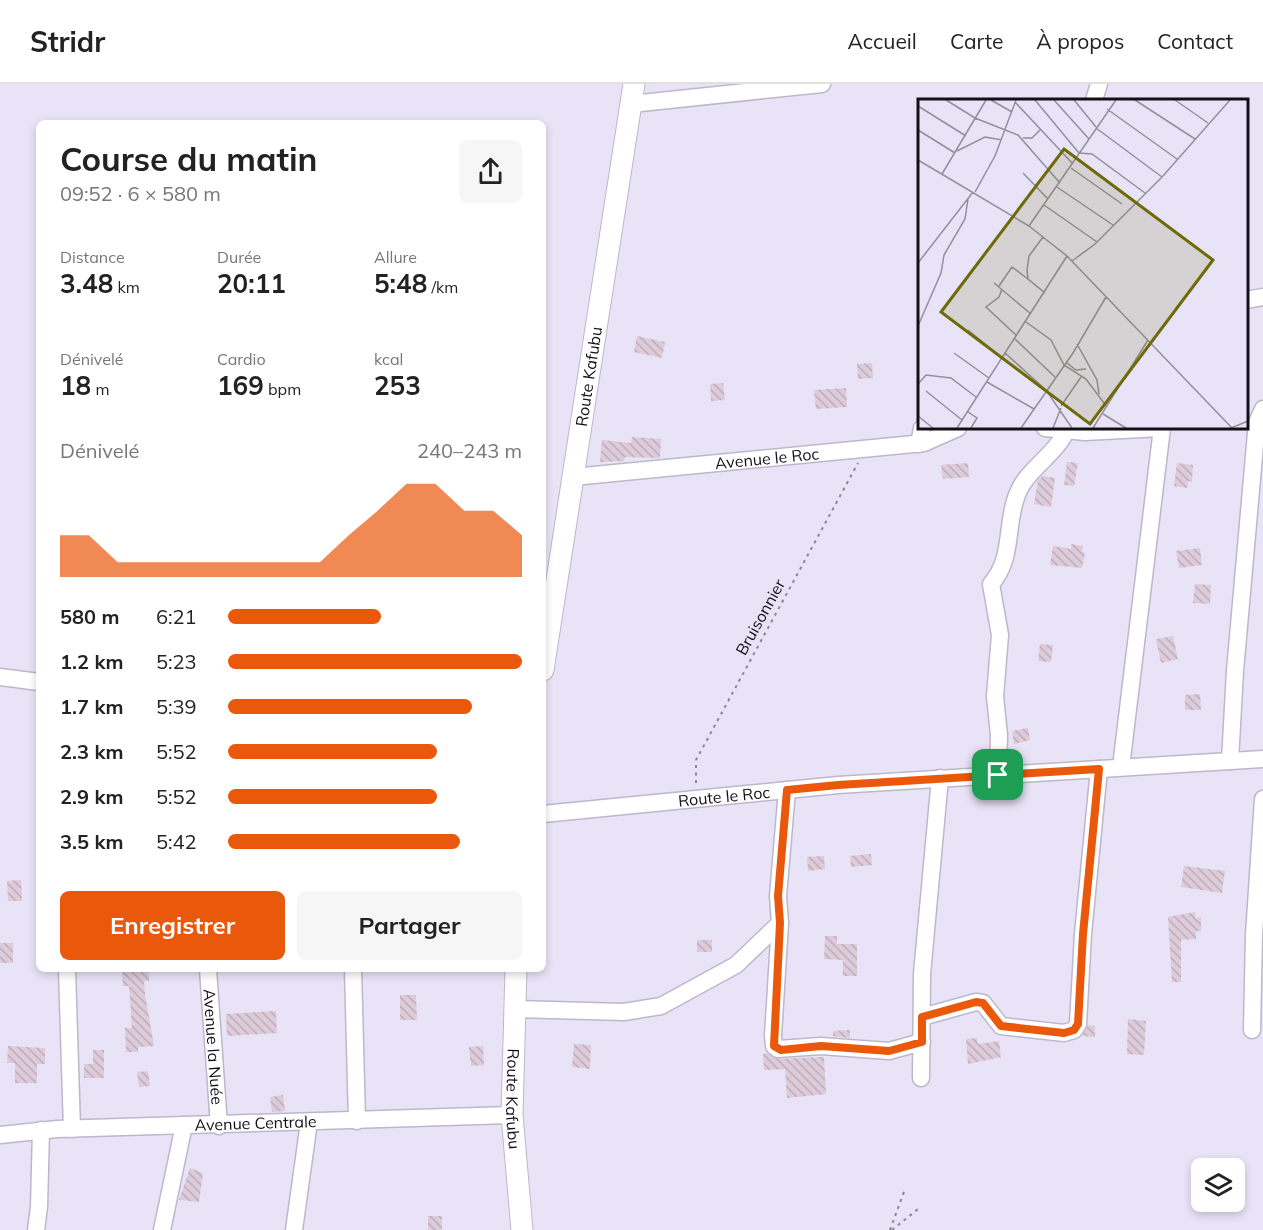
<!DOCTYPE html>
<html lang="fr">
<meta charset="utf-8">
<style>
body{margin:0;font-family:Mulish,sans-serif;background:#f6f6f6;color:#222;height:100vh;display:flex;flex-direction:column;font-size:22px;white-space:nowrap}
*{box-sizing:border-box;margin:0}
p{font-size:20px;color:#767676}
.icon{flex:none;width:33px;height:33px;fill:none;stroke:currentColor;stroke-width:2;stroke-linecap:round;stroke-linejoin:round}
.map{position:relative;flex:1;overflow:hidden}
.side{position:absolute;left:36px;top:36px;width:510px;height:852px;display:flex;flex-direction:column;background:#fff;border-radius:9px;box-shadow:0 3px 9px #0003}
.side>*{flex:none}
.fabs{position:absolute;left:1191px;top:1074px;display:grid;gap:12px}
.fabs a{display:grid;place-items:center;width:54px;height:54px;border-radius:9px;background:#fff;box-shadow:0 3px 9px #0003;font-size:30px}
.pin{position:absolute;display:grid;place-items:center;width:51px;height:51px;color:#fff;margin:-26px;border-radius:12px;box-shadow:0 3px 9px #0006}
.round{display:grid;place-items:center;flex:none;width:63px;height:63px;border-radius:9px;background:#f6f6f6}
.summary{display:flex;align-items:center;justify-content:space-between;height:102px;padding:0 24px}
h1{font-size:33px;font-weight:700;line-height:45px}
.metrics{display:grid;grid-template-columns:repeat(3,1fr);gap:9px;height:102px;padding:6px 24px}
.metrics div{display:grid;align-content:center}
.metrics b{font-size:26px;font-weight:700}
.metrics small{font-size:16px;font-weight:400}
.metrics p{font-size:16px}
.chart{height:168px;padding:12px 24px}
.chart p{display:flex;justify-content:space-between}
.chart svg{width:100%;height:108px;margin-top:6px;fill:#ea580c;opacity:.7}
.cta{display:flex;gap:12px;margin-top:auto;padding:12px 24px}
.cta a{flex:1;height:69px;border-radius:9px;background:#ea580c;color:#fff;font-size:24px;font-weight:700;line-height:69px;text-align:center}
.cta a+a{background:#f6f6f6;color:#222}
ul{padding:0 24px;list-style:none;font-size:20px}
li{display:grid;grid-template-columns:96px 72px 1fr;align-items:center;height:45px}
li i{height:15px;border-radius:8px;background:#ea580c}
header{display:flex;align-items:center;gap:36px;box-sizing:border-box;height:84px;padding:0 30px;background:#fff;border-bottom:2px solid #e0e0e0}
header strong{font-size:28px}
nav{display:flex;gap:33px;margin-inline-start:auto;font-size:21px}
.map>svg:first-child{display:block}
.building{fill:url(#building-back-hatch)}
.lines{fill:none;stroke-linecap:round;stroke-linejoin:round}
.minor-casing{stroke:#bdb7ca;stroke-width:19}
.major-casing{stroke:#bdb7ca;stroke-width:23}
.path{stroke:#8a8694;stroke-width:2;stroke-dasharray:3 4.5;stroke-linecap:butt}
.minor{stroke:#fff;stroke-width:16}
.major{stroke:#fff;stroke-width:21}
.route-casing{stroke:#fff;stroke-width:12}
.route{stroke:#ea580c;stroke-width:8}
.labels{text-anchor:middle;stroke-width:4.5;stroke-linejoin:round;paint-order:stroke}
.street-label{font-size:16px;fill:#121017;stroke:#e9e3f7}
.inset-road{fill:none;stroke:#938f9d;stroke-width:1.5}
.view{fill:#6d6a07;fill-opacity:0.15;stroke:#6d6a07;stroke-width:3}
.inset-edge{fill:none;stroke:#121017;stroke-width:3}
</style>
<header>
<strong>Stridr</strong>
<nav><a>Accueil</a><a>Carte</a><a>À propos</a><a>Contact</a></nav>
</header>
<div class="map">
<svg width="1263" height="1146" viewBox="0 0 1263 1146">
<defs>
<pattern id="building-back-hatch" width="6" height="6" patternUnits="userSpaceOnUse" patternTransform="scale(1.5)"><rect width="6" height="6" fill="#decbd9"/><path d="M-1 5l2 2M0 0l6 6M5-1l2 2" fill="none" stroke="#bdadba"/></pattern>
</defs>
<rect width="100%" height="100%" fill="#e9e3f7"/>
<path class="building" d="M637,252L665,258L662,274L634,268Z
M872,279L873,294L858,295L857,280Z
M723,299L725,316L711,317L710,300Z
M846,304L847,323L816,325L814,306Z
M632,353L661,355L660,374L625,373L624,377L600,378L602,356L631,359Z
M1067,378L1078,379L1074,402L1064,401Z
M968,379L969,393L943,395L941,381Z
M1177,379L1193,381L1192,398L1188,397L1187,404L1174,402Z
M1043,392L1055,394L1051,423L1034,420L1038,396Z
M1071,460L1083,462L1082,468L1085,469L1082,484L1050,481L1053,462L1071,465Z
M1200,464L1202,481L1179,484L1176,467Z
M1195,500L1211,501L1210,520L1193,519Z
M1173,552L1178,575L1161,579L1156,555Z
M1040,560L1053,561L1051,578L1038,577Z
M1200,610L1201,626H1185V611Z
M1028,644L1030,656L1014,660L1012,647Z
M871,770L872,781L851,783L850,772Z
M824,772L825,785L808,787L807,773Z
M1184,782L1225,787L1222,809L1181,803Z
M21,796L22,817H8L7,797Z
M1195,828L1196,835L1201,833V847H1196V855L1181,856V898H1172L1168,833Z
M825,852H837V860H857V892H843V876L824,875Z
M697,856H712V868H697Z
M0,859H13V879H0Z
M135,885H149V897H144L145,910L154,962L138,963V968H126L125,944H132L129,902H123L122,888Z
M400,911H416L417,936H400Z
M276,927L277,949L227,952L226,930Z
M1128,935L1146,937L1144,971L1127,970Z
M1088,941L1095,942V953L1082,952Z
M850,946V954L833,952V947Z
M977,954L978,960L999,957L1001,973L968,980L966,955Z
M574,960L591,961L590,985L572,983Z
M8,962L45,964V980H37V999H15V979H7Z
M483,962L484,981L471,982L469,963Z
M93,966H104V994H84V980H93Z
M767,969L779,975L824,973L826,1010L787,1014L785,985L764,986L763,970Z
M148,987L150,1002L139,1003L137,988Z
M283,1011L285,1027L272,1028L270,1013Z
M190,1084L203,1089L199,1118L179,1116Z
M428,1132H442V1146H428Z"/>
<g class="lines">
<defs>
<g id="minor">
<path d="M1094,16L1099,0"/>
<path d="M631,20L822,0"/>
<path d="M1246,216L1263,213"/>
<path d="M1045,344L1085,348L1161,344"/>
<path d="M919,360L922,344"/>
<path id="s1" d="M573,393L924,359L958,344"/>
<path d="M0,593L39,598"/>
<path d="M1230,677L1235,587L1257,338L1263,325"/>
<path d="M1121,683L1162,344"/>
<path d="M998,691L999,651L995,612L1000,551L991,500C1014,474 1005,441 1017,411C1026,385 1059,369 1067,344"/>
<path id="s2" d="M543,730L838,701L1263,675"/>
<path d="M780,839L773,952L774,962L778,965L821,962L889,967L922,958"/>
<path d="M67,885L72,1045"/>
<path id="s3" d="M208,885L219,1042"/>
<path d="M353,885L357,1037"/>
<path d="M515,925L624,928L661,922L736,881L780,839L778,812L787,706"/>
<path d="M922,933L976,918L983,919L1001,942L1064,949L1074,946L1078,940L1083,850L1099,685"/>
<path d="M1252,946L1254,851L1263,715"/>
<path d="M921,994L922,890L940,694"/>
<path id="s4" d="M0,1051L57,1045L512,1031"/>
<path d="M36,1146L39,1123L41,1046"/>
<path d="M162,1146L184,1041"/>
<path d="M294,1146L309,1038"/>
</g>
<g id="major">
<path id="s5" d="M543,586L634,0"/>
<path id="s6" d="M516,885L512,1031L522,1146"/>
</g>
</defs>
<use href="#minor" class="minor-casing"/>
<use href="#major" class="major-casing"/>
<path class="path" d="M696,699V676L858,379
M890,1146L905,1105
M892,1146L918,1125"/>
<use href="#minor" class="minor"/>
<use href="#major" class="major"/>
</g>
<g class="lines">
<defs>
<path id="route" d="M1099,685L1083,850L1078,940L1074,946L1064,949L1001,942L983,919L976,918L922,933V958L889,967L821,962L781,966L774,962L780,839L778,812L787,706L838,701Z"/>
</defs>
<use href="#route" class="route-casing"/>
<use href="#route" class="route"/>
</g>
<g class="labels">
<g class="street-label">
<text dy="6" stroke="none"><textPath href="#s5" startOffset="297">Route Kafubu</textPath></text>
<text dy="6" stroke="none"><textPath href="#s1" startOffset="195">Avenue le Roc</textPath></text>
<text transform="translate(760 533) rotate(-61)" y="6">Bruisonnier</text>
<text dy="6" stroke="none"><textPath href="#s2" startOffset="182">Route le Roc</textPath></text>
<text dy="6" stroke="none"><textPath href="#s3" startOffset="78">Avenue la Nuée</textPath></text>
<text dy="6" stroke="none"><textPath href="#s6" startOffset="130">Route Kafubu</textPath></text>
<text dy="6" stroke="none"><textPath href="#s4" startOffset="256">Avenue Centrale</textPath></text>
</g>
</g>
<g transform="translate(918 15)">
<rect width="330" height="330" fill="#e9e3f7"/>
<path class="inset-road" d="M28,1L57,19L100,36L142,84M73,1L94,13M117,1L161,54L174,55L227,94M136,1L171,40M156,1L178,28M217,1L277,40M257,1L290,24M97,3L155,65M0,7L48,37M189,10L259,60M178,29L244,78M0,31L37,54M105,39H114L122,31M39,52L67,38L84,41M0,61L111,127L149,157L314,329M153,69L204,105M105,74L130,100M24,75L68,1M139,88L195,126M57,93L77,57L98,1M126,106L179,143M111,127L198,1M125,138L111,157L109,171L110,180L127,194M154,162L177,145L244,78L312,1M0,164L55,93M76,184L113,215M81,187L94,168L110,180M84,190L81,198L68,208L99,237M108,223L133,241L146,266L168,280L189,308M0,227L23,174L26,156L47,120L50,100M50,231L84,259M97,240L137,278M159,245L179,281L181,295M36,254L71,279M87,254L128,291L154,329M148,263L158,271L168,270M69,283L116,310M0,285L8,276L33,279L58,298M8,292L44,321M143,307L163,278M50,313L59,319L53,329M185,315L208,329M0,317L15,329M39,329L149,157M103,329L155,254L188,198M135,329L143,309M175,329L230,241M313,329L330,322"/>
<path class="view" d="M146,50L295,161L172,325L23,213Z"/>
<rect width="330" height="330" class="inset-edge"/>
</g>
</svg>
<div class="fabs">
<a><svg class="icon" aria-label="layers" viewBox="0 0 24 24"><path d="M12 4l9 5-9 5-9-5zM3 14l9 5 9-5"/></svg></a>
</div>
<div class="pin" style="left:998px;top:691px;background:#1e9e55"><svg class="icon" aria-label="arrive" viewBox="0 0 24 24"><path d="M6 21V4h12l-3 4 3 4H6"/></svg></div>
<section class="side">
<div class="summary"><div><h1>Course du matin</h1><p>09:52 · 6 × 580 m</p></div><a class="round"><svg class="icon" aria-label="share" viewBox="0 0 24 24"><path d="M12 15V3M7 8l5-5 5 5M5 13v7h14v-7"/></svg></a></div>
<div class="metrics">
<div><p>Distance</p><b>3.48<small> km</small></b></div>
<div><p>Durée</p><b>20:11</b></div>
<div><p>Allure</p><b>5:48<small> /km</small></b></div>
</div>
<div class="metrics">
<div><p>Dénivelé</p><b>18<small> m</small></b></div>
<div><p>Cardio</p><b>169<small> bpm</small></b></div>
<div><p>kcal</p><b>253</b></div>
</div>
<div class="chart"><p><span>Dénivelé</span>240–243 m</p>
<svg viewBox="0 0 160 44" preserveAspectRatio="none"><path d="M0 44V27L10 27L20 38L30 38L40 38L50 38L60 38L70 38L80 38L90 38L100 27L110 17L120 6L130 6L140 17L150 17L160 27V44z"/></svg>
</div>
<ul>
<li><b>580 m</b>6:21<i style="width:52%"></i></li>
<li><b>1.2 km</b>5:23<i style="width:100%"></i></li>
<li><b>1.7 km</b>5:39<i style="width:83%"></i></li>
<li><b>2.3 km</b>5:52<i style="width:71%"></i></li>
<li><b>2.9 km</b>5:52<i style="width:71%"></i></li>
<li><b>3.5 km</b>5:42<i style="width:79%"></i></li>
</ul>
<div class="cta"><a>Enregistrer</a><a>Partager</a></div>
</section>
</div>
